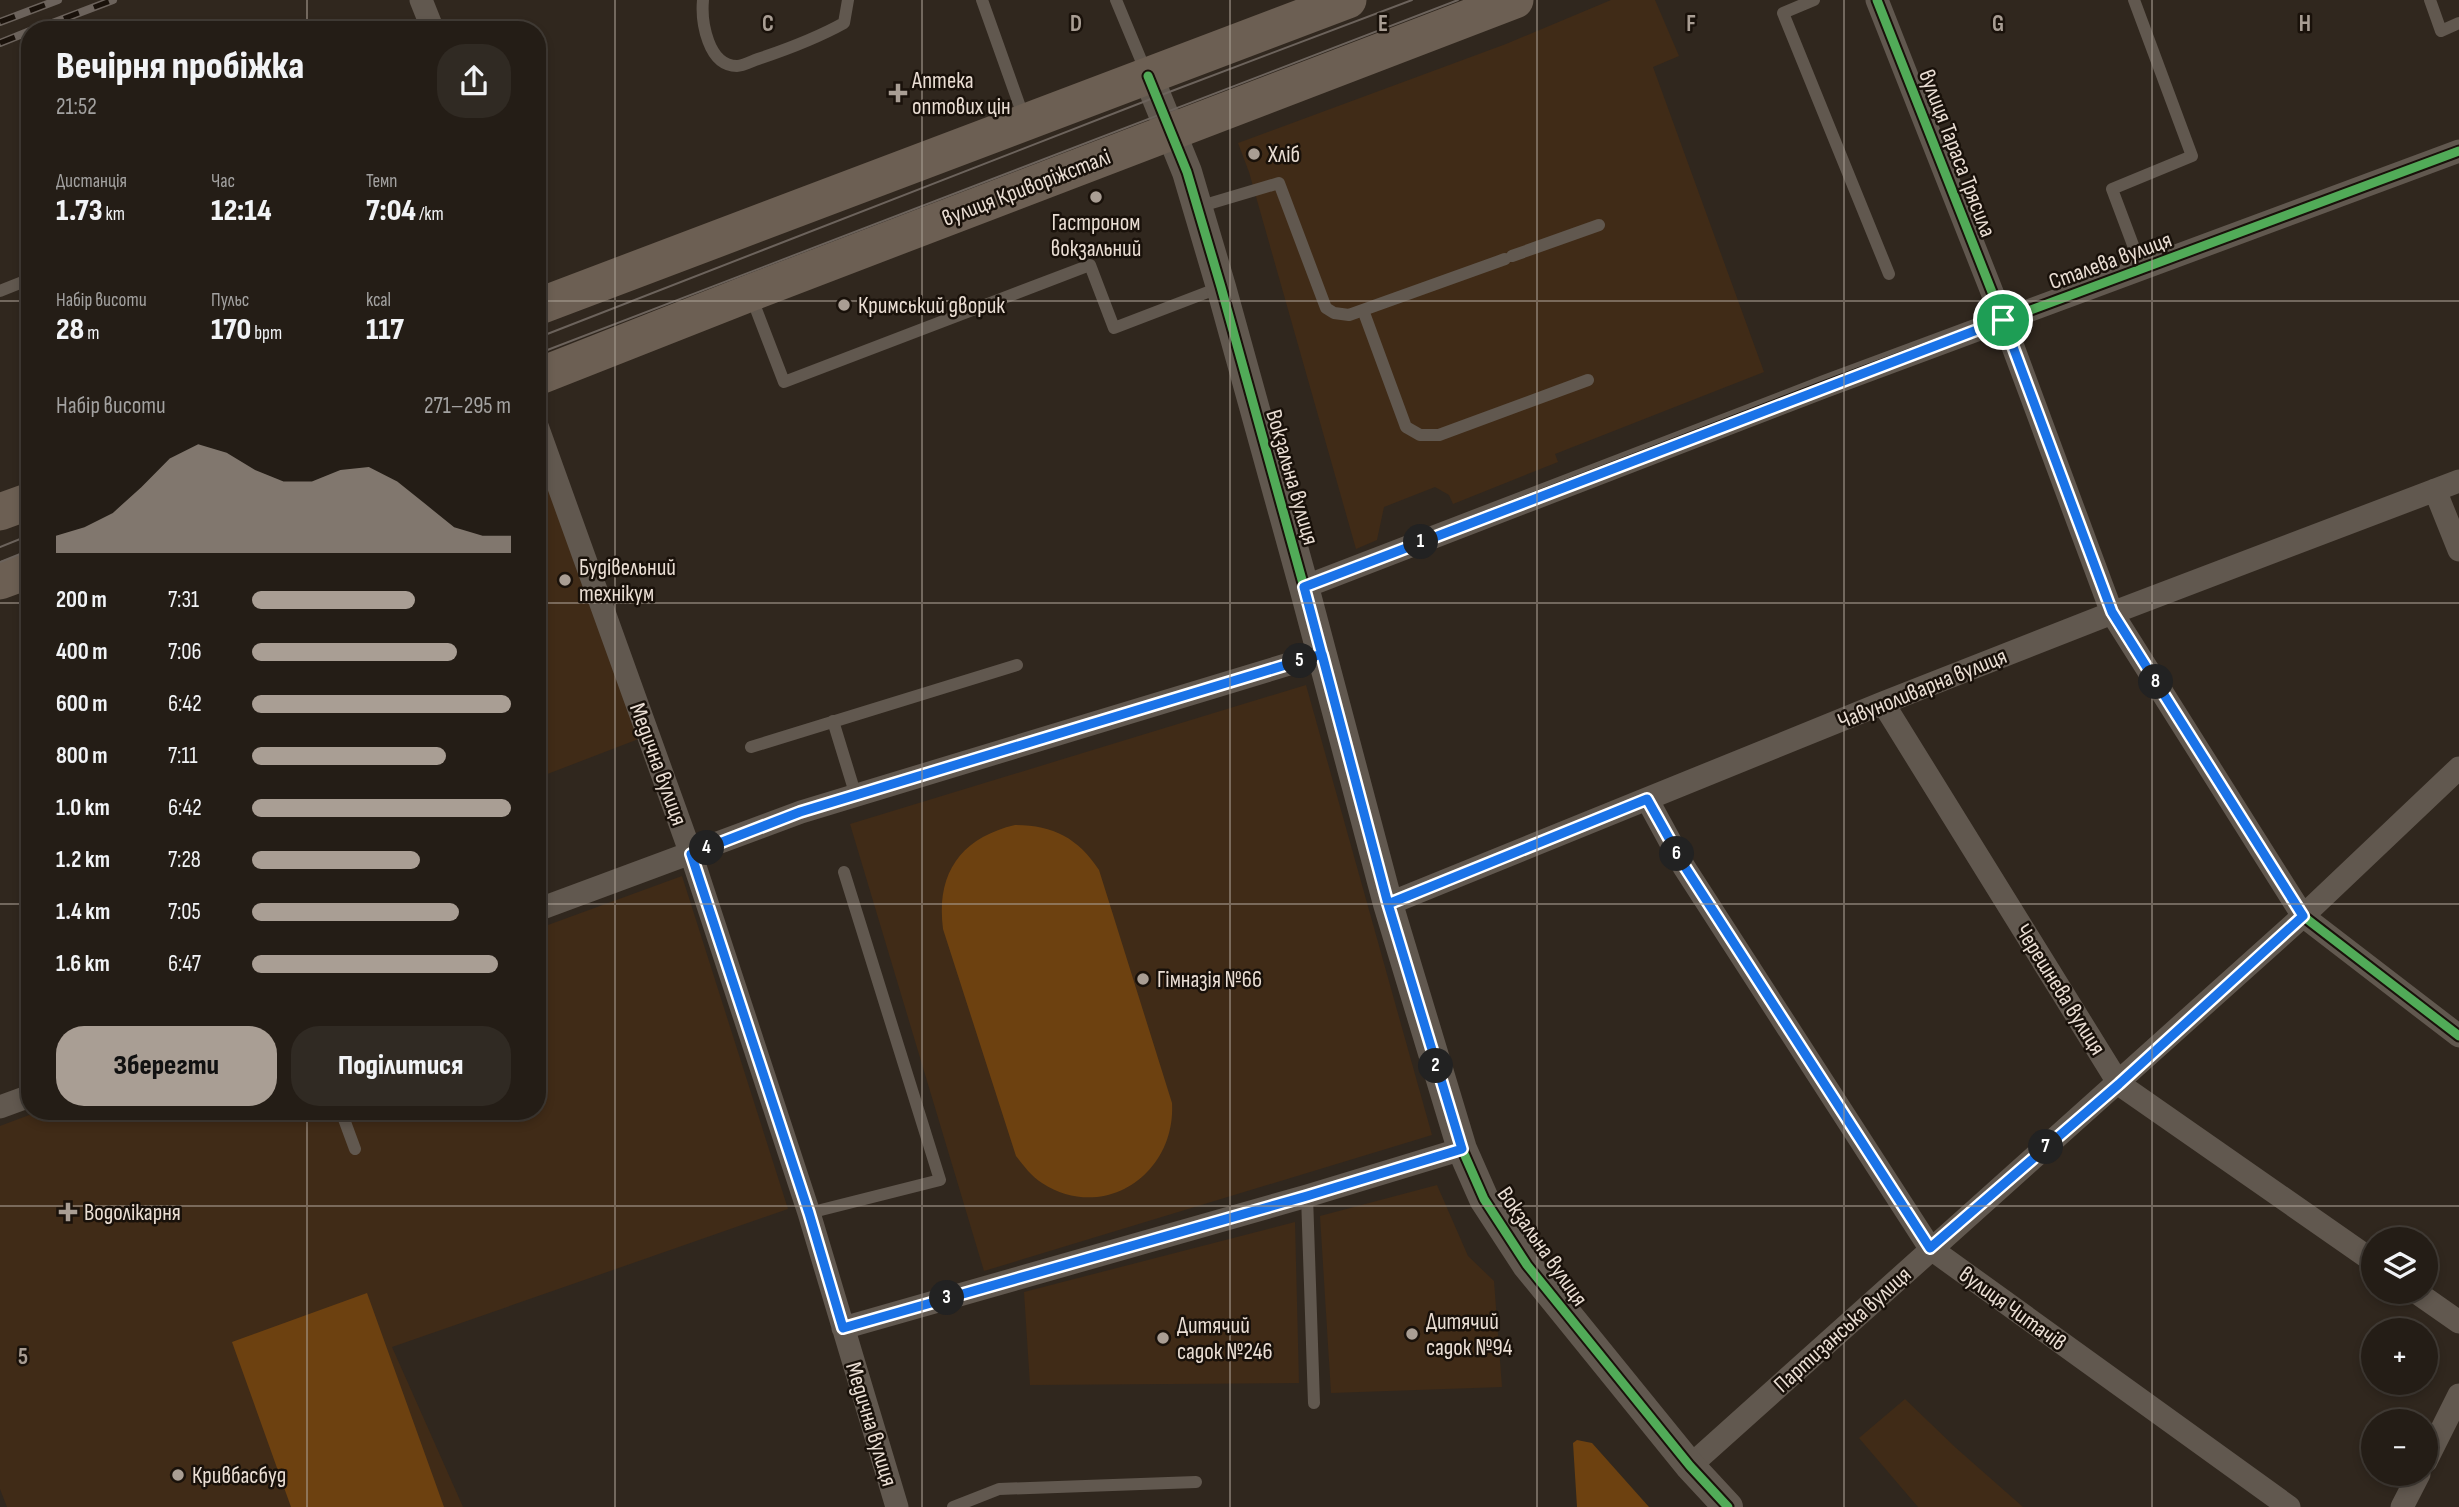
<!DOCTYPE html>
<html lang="uk">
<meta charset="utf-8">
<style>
body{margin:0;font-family:"Sofia Sans Condensed",sans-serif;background:#302a23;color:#f1f3f6;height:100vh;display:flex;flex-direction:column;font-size:26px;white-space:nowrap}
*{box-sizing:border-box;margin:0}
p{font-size:23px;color:#a3a2a1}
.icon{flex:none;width:38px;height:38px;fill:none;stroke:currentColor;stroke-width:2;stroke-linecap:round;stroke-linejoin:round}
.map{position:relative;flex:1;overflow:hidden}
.sheet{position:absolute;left:21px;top:21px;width:525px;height:1099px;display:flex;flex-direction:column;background:#241d16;border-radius:28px;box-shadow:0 4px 10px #0003,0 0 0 2px #413b35}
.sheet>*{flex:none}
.fabs{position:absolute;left:2361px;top:1227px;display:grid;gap:14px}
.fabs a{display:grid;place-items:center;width:77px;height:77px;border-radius:50%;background:#241d16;box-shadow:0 4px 10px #0003,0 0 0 2px #413b35;font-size:35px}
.pin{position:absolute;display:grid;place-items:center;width:60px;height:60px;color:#fff;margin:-30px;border:4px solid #fff;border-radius:50%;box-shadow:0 2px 7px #0007}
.km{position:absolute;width:35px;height:35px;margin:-18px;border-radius:50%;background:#222;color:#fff;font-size:19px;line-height:35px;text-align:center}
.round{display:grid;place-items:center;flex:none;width:74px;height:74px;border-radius:28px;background:#302a23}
.headline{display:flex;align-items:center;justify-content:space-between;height:119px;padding:0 35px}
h1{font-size:38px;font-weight:800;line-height:52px}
.figures{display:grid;grid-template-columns:repeat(3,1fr);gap:10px;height:119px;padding:7px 35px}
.figures div{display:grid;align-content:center}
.figures b{font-size:30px;font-weight:800}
.figures small{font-size:19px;font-weight:400}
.figures p{font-size:19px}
.chart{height:196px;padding:14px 35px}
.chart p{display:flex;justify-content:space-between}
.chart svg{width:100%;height:126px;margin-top:7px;fill:#a99e94;opacity:.7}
.button{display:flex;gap:14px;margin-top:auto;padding:14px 35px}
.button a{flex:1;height:80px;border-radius:28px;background:#a99e94;color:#111;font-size:28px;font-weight:800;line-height:80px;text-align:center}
.button a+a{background:#302a23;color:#f1f3f6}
ul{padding:0 35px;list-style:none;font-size:23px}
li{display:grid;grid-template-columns:112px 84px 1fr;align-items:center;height:52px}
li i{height:18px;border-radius:9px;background:#a99e94}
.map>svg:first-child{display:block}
.built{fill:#402b17}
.grass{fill:#6d4110}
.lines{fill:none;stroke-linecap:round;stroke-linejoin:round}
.service{stroke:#61584f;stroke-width:12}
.minor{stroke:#61584f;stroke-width:23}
.tertiary{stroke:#61584f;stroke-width:30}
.primary{stroke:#6c5f53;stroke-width:37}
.tram{stroke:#6c635c;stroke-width:2}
.rail-casing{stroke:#6c635c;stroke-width:8}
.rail{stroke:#19110a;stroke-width:5;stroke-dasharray:16;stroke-linecap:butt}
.cycleway-casing{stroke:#19110a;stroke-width:13}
.cycleway{stroke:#51ab58;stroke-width:9}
.route-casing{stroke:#fff;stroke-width:14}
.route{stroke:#1a73e8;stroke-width:9}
.grid{fill:none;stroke:#a99e94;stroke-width:2;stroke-opacity:0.55}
.poi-dot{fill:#a99e94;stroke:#19110a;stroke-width:2.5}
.labels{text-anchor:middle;stroke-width:5;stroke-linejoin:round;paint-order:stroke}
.poi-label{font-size:23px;fill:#eaded4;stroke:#19110a;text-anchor:start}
.street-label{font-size:23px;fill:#eaded4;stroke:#19110a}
.grid-label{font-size:23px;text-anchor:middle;font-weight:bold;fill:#a99e94;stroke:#19110a;stroke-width:5;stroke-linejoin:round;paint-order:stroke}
</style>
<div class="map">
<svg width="2459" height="1507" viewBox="0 0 2459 1507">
<rect width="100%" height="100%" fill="#30271e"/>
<path class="built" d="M1611,0H1655L1679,56L1653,67L1764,372L1555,454L1558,462L1453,504L1449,495L1435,487L1384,507L1377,540L1356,549L1249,172L1238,143L1506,44Z
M537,426L649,735L537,778Z
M1306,685L1432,1135L984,1271L850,824Z
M682,876L788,1209L392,1347L463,1507H7L0,1489V1126L40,1111H537V929Z
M1437,1185L1468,1256L1494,1281L1502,1387L1331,1393L1320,1216Z
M1295,1222L1299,1383L1030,1385L1024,1292Z
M1905,1399L1956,1448L2023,1507H1918L1859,1438Z"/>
<path class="grass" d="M1015,825C1053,825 1078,838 1099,870L1172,1103C1176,1174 1104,1223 1042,1183C1031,1176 1024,1166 1016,1156L943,929C936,874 960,838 1015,825Z
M367,1293L444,1507H291L232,1342Z
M1577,1440L1592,1443L1649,1507H1577L1573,1443Z"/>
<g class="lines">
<path class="service" d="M703,0C701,22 708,66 737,66C743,66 752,61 758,59C788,49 817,38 844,23L848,0
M982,0L1024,118
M1116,0L1146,72
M1814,0L1783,13L1889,274
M2134,0L2192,156L2112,189L2142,269
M2430,0L2441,31L2459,23
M1198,207L1279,183L1326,308L1334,313L1349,315L1505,259
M1512,256L1599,225
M0,291L30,279
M751,296L784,382L1090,265L1114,328L1221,287
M1363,310L1406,427L1420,435H1439L1588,380
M833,721L856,796
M751,747L1017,665
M341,1111L355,1149
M1307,1196L1314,1403
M809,1213L940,1180L844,872
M953,1507L999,1489L1196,1482"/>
<path class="minor" d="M421,0L433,30
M1877,0L2003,320L2112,613L2303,916L2459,1036
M537,426L691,854L809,1213L897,1507
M2435,490L2459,550
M1304,587L1826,386L2459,151
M1883,703L2119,1084L2373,1261
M1647,799L1684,867L1930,1248L2289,1507
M1388,904L1883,703L2112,613L2459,481
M537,910L801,812L1322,654
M0,1107L30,1096
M2416,1292L2459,1322
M843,1328L1307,1196L1462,1149
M2426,1461L2459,1395
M1690,1466L2303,916L2459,768
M2402,1507L2419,1474"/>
<path class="tertiary" d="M1148,76L1187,172L1221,287L1304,587L1388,904L1462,1149L1484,1199L1527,1265L1690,1466L1728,1507"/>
<path class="primary" d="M537,307L1348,0
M537,377L750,293L1515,0
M0,512L30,501
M0,581L30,570"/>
<path class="tram" d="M537,338L1156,97L1412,0
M537,354L1458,0
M0,547L30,535
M0,562L30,550"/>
<defs>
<path id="rail" d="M0,22L58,0
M34,30L113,0
M0,43L30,31"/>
</defs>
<use href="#rail" class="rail-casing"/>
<use href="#rail" class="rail"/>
<defs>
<path id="cycleway" d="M1877,0L2003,320L2112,613L2303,916L2459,1036
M1148,76L1187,172L1221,287L1304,587L1388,904L1462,1149L1484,1199L1527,1265L1690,1466L1728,1507
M1304,587L1826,386L2459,151"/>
</defs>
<use href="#cycleway" class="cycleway-casing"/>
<use href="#cycleway" class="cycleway"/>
</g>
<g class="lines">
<defs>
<path id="route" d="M2003,320L1304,587L1388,904L1462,1149L1307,1196L843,1328L809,1213L691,854L800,812L1322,654L1388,904L1647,799L1685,867L1930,1248L2119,1084L2303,916L2112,612L2003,320"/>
</defs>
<use href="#route" class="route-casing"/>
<use href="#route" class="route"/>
</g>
<path class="grid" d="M307,0V30M615,0V1507M922,0V1507M1230,0V1507M1537,0V1507M1844,0V1507M2152,0V1507M0,301H30M537,301H2459M0,603H30M537,603H2459M0,904H30M537,904H2459M307,1111V1507M0,1206H2459"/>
<g class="poi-dot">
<path d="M894.5 82.5h7v7h7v7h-7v7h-7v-7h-7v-7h7z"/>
<circle cx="1254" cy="154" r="7"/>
<circle cx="1096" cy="197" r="7"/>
<circle cx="844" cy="305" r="7"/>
<circle cx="565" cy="580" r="7"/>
<circle cx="1143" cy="979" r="7"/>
<path d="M64.5 1201.5h7v7h7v7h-7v7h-7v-7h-7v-7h7z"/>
<circle cx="1412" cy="1334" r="7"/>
<circle cx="1163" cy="1338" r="7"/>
<circle cx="178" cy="1475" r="7"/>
</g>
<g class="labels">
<g class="poi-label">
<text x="912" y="88">Аптека<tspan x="912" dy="26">оптових цін</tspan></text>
<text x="1268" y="162">Хліб</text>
<text x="1096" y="230" text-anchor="middle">Гастроном<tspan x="1096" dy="26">вокзальний</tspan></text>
<text x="858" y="313">Кримський дворик</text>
<text x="579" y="575">Будівельний<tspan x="579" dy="26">технікум</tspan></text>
<text x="1157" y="987">Гімназія №66</text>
<text x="84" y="1220">Водолікарня</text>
<text x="1426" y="1329">Дитячий<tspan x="1426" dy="26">садок №94</tspan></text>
<text x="1177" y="1333">Дитячий<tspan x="1177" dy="26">садок №246</tspan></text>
<text x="192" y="1483">Кривбасбуд</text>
</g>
<g class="street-label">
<text transform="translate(1958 153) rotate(69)" y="8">вулиця Тараса Трясила</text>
<text transform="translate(1026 187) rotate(-21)" y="8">вулиця Криворіжсталі</text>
<text transform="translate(2110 260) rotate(-20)" y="8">Сталева вулиця</text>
<text transform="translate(1293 477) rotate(74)" y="8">Вокзальна вулиця</text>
<text transform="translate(1922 688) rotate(-22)" y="8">Чавуноливарна вулиця</text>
<text transform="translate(659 764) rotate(70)" y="8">Медична вулиця</text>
<text transform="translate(2061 989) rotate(58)" y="8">Черешнева вулиця</text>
<text transform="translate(1543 1246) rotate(55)" y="8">Вокзальна вулиця</text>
<text transform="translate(2013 1308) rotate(36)" y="8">вулиця Читачів</text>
<text transform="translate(1842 1329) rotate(-42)" y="8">Партизанська вулиця</text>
<text transform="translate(872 1424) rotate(73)" y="8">Медична вулиця</text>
</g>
</g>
<g class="grid-label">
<text x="768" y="31">C</text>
<text x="1076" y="31">D</text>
<text x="1383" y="31">E</text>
<text x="1691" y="31">F</text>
<text x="1998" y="31">G</text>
<text x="2305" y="31">H</text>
<text x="23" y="1364">5</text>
</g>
</svg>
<div class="fabs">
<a><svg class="icon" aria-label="layers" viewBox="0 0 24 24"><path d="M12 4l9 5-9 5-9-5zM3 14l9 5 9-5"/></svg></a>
<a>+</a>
<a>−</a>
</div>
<div class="pin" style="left:2003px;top:320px;background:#1e9e55"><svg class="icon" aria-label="arrive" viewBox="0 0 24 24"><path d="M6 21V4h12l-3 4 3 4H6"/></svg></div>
<b class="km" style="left:1421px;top:542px">1</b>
<b class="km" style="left:1436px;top:1066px">2</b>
<b class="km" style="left:947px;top:1298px">3</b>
<b class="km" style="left:707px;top:848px">4</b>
<b class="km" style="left:1300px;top:661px">5</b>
<b class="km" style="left:1677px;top:854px">6</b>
<b class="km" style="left:2046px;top:1147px">7</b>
<b class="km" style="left:2156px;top:682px">8</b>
<section class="sheet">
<div class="headline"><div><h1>Вечірня пробіжка</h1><p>21:52</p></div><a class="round"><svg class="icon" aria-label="share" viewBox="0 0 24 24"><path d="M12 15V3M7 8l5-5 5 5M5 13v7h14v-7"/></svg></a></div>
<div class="figures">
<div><p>Дистанція</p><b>1.73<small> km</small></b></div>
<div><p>Час</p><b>12:14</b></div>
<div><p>Темп</p><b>7:04<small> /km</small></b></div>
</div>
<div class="figures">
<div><p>Набір висоти</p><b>28<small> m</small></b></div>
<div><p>Пульс</p><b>170<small> bpm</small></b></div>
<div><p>kcal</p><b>117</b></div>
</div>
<div class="chart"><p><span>Набір висоти</span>271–295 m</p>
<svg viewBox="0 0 160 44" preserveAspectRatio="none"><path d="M0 44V38L10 35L20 30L30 21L40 11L50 6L60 9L70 15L80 19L90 19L100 15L110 14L120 19L130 27L140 35L150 38L160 38V44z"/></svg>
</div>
<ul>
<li><b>200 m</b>7:31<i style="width:63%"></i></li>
<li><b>400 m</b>7:06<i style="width:79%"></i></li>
<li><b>600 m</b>6:42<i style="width:100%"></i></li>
<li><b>800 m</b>7:11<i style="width:75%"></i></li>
<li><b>1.0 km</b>6:42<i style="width:100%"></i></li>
<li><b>1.2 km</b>7:28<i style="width:65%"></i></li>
<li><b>1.4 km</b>7:05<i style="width:80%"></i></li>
<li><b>1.6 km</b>6:47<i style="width:95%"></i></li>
</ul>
<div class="button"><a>Зберегти</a><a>Поділитися</a></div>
</section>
</div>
